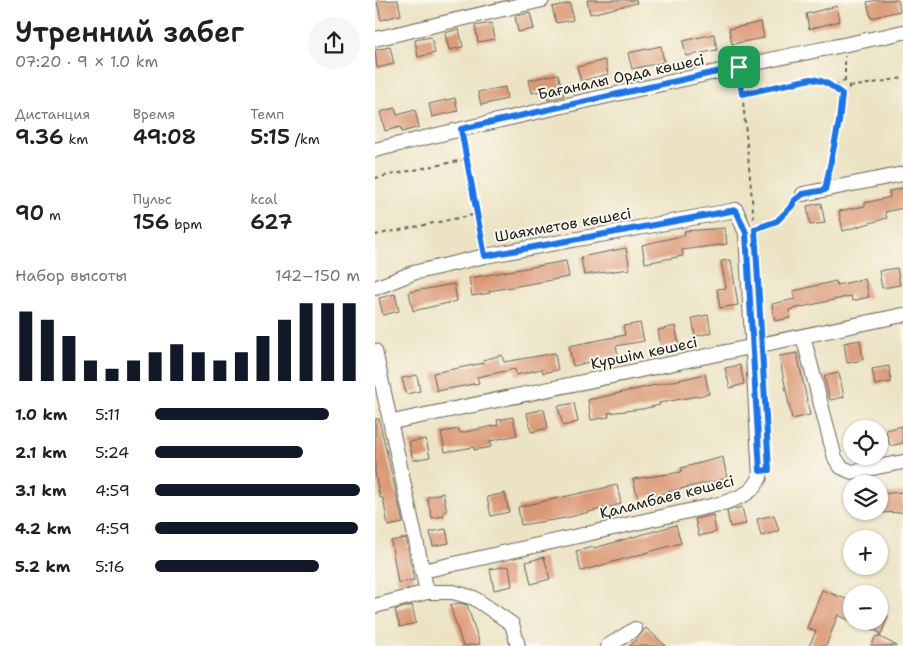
<!DOCTYPE html>
<html lang="ru">
<meta charset="utf-8">
<style>
body{margin:0;font-family:"Shantell Sans",sans-serif;background:#f6f6f6;color:#202124;height:100vh;display:flex;flex-direction:column;font-size:19px;white-space:nowrap}
*{box-sizing:border-box;margin:0}
p{font-size:16px;color:#757577}
.icon{flex:none;width:28px;height:28px;fill:none;stroke:currentColor;stroke-width:2;stroke-linecap:round;stroke-linejoin:round}
.map{position:relative;flex:1;overflow:hidden}
.drawer{display:flex;flex-direction:column;background:#fff;width:375px}
.drawer>*{flex:none}
.tools{position:absolute;left:468px;top:420px;display:grid;gap:10px}
.tools a{display:grid;place-items:center;width:45px;height:45px;border-radius:50%;background:#fff;box-shadow:0 1px 4px #0004;font-size:25px}
.pin{position:absolute;display:grid;place-items:center;width:42px;height:42px;color:#fff;margin:-21px;border-radius:10px;box-shadow:0 2px 8px #0006}
.round{display:grid;place-items:center;flex:none;width:52px;height:52px;border-radius:26px;background:#f6f6f6}
.headline{display:flex;align-items:center;justify-content:space-between;height:85px;padding:0 15px}
h1{font-size:28px;font-weight:600;line-height:38px}
.figures{display:grid;grid-template-columns:repeat(3,1fr);gap:8px;height:85px;padding:5px 15px}
.figures div{display:grid;align-content:center}
.figures b{font-size:21px;font-weight:600}
.figures small{font-size:14px;font-weight:400}
.figures p{font-size:14px}
.chart{height:140px;padding:10px 15px}
.chart p{display:flex;justify-content:space-between}
.chart svg{width:100%;height:90px;margin-top:5px;stroke:#111827;stroke-width:6}
ul{padding:0 15px;list-style:none;font-size:16px}
li{display:grid;grid-template-columns:80px 60px 1fr;align-items:center;height:38px}
li i{height:12px;border-radius:6px;background:#111827}
main{display:flex;flex:1;min-height:0}
.map>svg:first-child{display:block}
.building{fill:#da9775}
.lines{fill:none;stroke-linecap:round;stroke-linejoin:round}
.minor-casing{stroke:#656257;stroke-width:16}
.path{stroke:#656257;stroke-width:2;stroke-dasharray:4 4;stroke-linecap:butt}
.minor{stroke:#fff;stroke-width:14}
.route-casing{stroke:#fff;stroke-width:10}
.route{stroke:#1a73e8;stroke-width:6}
.labels{text-anchor:middle;stroke-width:4;stroke-linejoin:round;paint-order:stroke}
.street-label{font-size:15px;fill:#1c1c1c;stroke:#fbf7ec}
</style>
<main>
<section class="drawer">
<div class="headline"><div><h1>Утренний забег</h1><p>07:20 · 9 × 1.0 km</p></div><a class="round"><svg class="icon" aria-label="share" viewBox="0 0 24 24"><path d="M12 15V3M7 8l5-5 5 5M5 13v7h14v-7"/></svg></a></div>
<div class="figures">
<div><p>Дистанция</p><b>9.36<small> km</small></b></div>
<div><p>Время</p><b>49:08</b></div>
<div><p>Темп</p><b>5:15<small> /km</small></b></div>
</div>
<div class="figures">
<div><b>90<small> m</small></b></div>
<div><p>Пульс</p><b>156<small> bpm</small></b></div>
<div><p>kcal</p><b>627</b></div>
</div>
<div class="chart"><p><span>Набор высоты</span>142–150 m</p>
<svg viewBox="0 0 160 44" preserveAspectRatio="none"><path d="M5 44V10M15 44V14M25 44V22M35 44V34M45 44V38M55 44V34M65 44V30M75 44V26M85 44V30M95 44V34M105 44V30M115 44V22M125 44V14M135 44V6M145 44V6M155 44V6"/></svg>
</div>
<ul>
<li><b>1.0 km</b>5:11<i style="width:85%"></i></li>
<li><b>2.1 km</b>5:24<i style="width:72%"></i></li>
<li><b>3.1 km</b>4:59<i style="width:100%"></i></li>
<li><b>4.2 km</b>4:59<i style="width:99%"></i></li>
<li><b>5.2 km</b>5:16<i style="width:80%"></i></li>
</ul>
</section>
<div class="map">
<svg width="528" height="646" viewBox="0 0 528 646">
<rect width="100%" height="100%" fill="#fbf7ec"/>
<filter id="ink" filterUnits="userSpaceOnUse"><feTurbulence type="fractalNoise" baseFrequency=".02" numOctaves="2"/><feDisplacementMap in="SourceGraphic" scale="10" xChannelSelector="R" yChannelSelector="G"/><feConvolveMatrix kernelMatrix="1 2 1 2 8 2 1 2 1" color-interpolation-filters="sRGB"/></filter>
<filter id="wash" filterUnits="userSpaceOnUse"><feTurbulence type="fractalNoise" baseFrequency=".0096" numOctaves="4" result="noise"/><feDisplacementMap in="SourceGraphic" scale="20" xChannelSelector="R" yChannelSelector="G"/><feGaussianBlur stdDeviation="1.12" result="paint"/><feColorMatrix in="noise" values="0 0 0 0 0 0 0 0 0 0 0 0 0 0 0 0 0 1.4 0 .05"/><feComposite in="paint" operator="in"/></filter>
<g filter="url(#wash)">
<rect width="100%" height="100%" fill="#ece3c4"/>
<g id="blocks">
<path class="building" d="M23,0L26,15L6,20L2,1Z
M212,0H261L262,3L215,14Z
M502,0H523L525,11L496,18L492,2Z
M195,3L198,20L181,23L177,7Z
M462,6L465,21L434,29L431,14Z
M155,13L159,29L143,32L140,16Z
M386,22L389,38L357,44L354,29Z
M117,23L120,39L103,42L100,26Z
M84,29L88,47L74,50L70,33Z
M339,34L342,50L311,56L308,41Z
M56,37L60,53L43,57L40,40Z
M286,46L289,62L257,69L253,53Z
M15,47L19,64L2,68L0,50Z
M230,60L233,74L206,81L202,67Z
M183,74L189,96L173,100L170,90L157,93L154,80Z
M130,87L132,99L106,105L103,92Z
M80,98L83,111L57,117L54,104Z
M20,108L22,115L40,110L44,127L27,132L25,127L10,131L5,112Z
M528,188V208L510,212L512,218L468,231L464,211L490,206V203L515,197L514,191Z
M446,203L450,223L435,225L432,206Z
M350,228L352,244L307,250L308,256L270,263L267,245L310,235L309,231Z
M251,248L255,269L209,275L206,257Z
M356,260L363,305L345,308L342,289L351,288L346,261Z
M191,261L194,277L114,291L115,293L97,296L94,278Z
M522,268L525,285L507,288L504,271Z
M490,279L494,297L477,301L476,296L414,310L415,318L400,321L397,304L420,299L418,291L461,281L462,285Z
M79,284L82,301L38,311L34,292Z
M20,294L24,311L8,315L4,298Z
M333,315L336,333L320,336L317,318Z
M265,323L269,341L241,346L243,355L198,366L194,346L250,335L248,326Z
M300,326L304,344L286,348L283,330Z
M485,340L488,360L472,363L469,343Z
M180,353L183,370L168,373L167,369L141,375L140,369L102,377L104,383L62,391L58,373L109,363L108,360L127,355L129,362Z
M422,353L435,415L417,419L404,356Z
M365,365L369,384L355,388L350,368Z
M514,366L516,382L500,385L497,369Z
M464,373L469,397L455,400L449,376Z
M330,374L334,394L284,403L285,405L267,409L233,413L234,417L216,420L213,400Z
M42,375L45,391L31,394L27,378Z
M199,403L203,422L188,426L183,406Z
M169,409L173,428L156,432L152,413Z
M138,417L142,435L115,441L116,447L99,450V447L70,452L66,432L84,429L85,433L123,425L122,420Z
M0,419H4L28,523L13,526L8,498H5L0,472Z
M527,426L528,443L515,446L511,430Z
M51,439L55,457L38,460L34,442Z
M348,457L352,478L263,499L258,479L307,472L306,468Z
M242,485L246,504L191,518L146,525L143,507Z
M528,492V512L504,513V494Z
M68,493L72,511L68,512L69,516L57,518L52,497Z
M130,493L134,512L116,516L112,497Z
M367,507L371,524L355,527L352,511Z
M338,515L341,532L324,536L320,519Z
M399,515L404,531L386,536L382,519Z
M301,525L306,543L206,571L201,551L219,547V548Z
M71,529L74,543L58,546L55,532Z
M31,538L39,580L23,583L16,541Z
M169,557L175,579L156,584L151,562Z
M134,566L137,586L119,590L115,569Z
M447,590L476,601V621L463,615L451,646H434L441,631L432,628Z
M85,603L92,605L105,644L88,646L75,605Z
M37,605L41,623L25,627L20,610Z
M504,612L513,616L505,637L522,646H496L501,636L504,637V632L479,622L504,621Z
M271,628L291,646H255Z"/>
</g>
</g>
<g filter="url(#ink)">
<use href="#blocks" fill-opacity="0" stroke="#656257" stroke-width="1"/>
<g class="lines">
<defs>
<path id="minor" d="M0,39L167,0
M0,150C132,117 266,89 399,59C442,50 485,42 528,32
M428,194L528,174
M0,288L38,273L110,256L361,210L371,233L385,477C378,494 365,497 349,503L48,571
M428,336L460,458L466,467L477,472L528,462
M0,351L52,592L0,606
M17,422L528,315
M52,592H78L99,598L137,624L143,646
M233,646L260,629"/>
</defs>
<use href="#minor" class="minor-casing"/>
<path class="path" d="M366,79L379,221
M462 87a6 6 0 1 1 12 0a6 6 0 1 1-12 0Z
M470,81V56
M475,87L528,78
M368,94L436,79L447,80L462,88
M89,140L108,244
M0,178L93,159
M453,178L464,122L467,94
M382,228C397,222 412,216 420,201
M0,235L103,214"/>
<use href="#minor" class="minor"/>
</g>
</g>
<g class="lines" filter="url(#ink)">
<defs>
<path id="route" d="M364,67L367,94L436,79C452,81 456,86 467,94L464,122L450,190L428,194L420,200L417,206L402,221L380,229L394,470L385,471L371,233L361,210L110,256L86,129Z"/>
</defs>
<use href="#route" class="route-casing"/>
<use href="#route" class="route"/>
</g>
<g class="labels">
<g class="street-label">
<text transform="translate(246 77) rotate(-12)" y="5">Бағаналы Орда көшесі</text>
<text transform="translate(188 225) rotate(-10)" y="5">Шаяхметов көшесі</text>
<text transform="translate(269 353) rotate(-12)" y="5">Күршім көшесі</text>
<text transform="translate(292 497) rotate(-14)" y="5">Қаламбаев көшесі</text>
</g>
</g>
</svg>
<div class="tools">
<a><svg class="icon" aria-label="locate" viewBox="0 0 24 24"><circle cx="12" cy="12" r="6"/><path d="M12 2v4M12 18v4M2 12h4M18 12h4"/></svg></a>
<a><svg class="icon" aria-label="layers" viewBox="0 0 24 24"><path d="M12 4l9 5-9 5-9-5zM3 14l9 5 9-5"/></svg></a>
<a>+</a>
<a>−</a>
</div>
<div class="pin" style="left:364px;top:67px;background:#1e9e55"><svg class="icon" aria-label="arrive" viewBox="0 0 24 24"><path d="M6 21V4h12l-3 4 3 4H6"/></svg></div>
</div>
</main>
